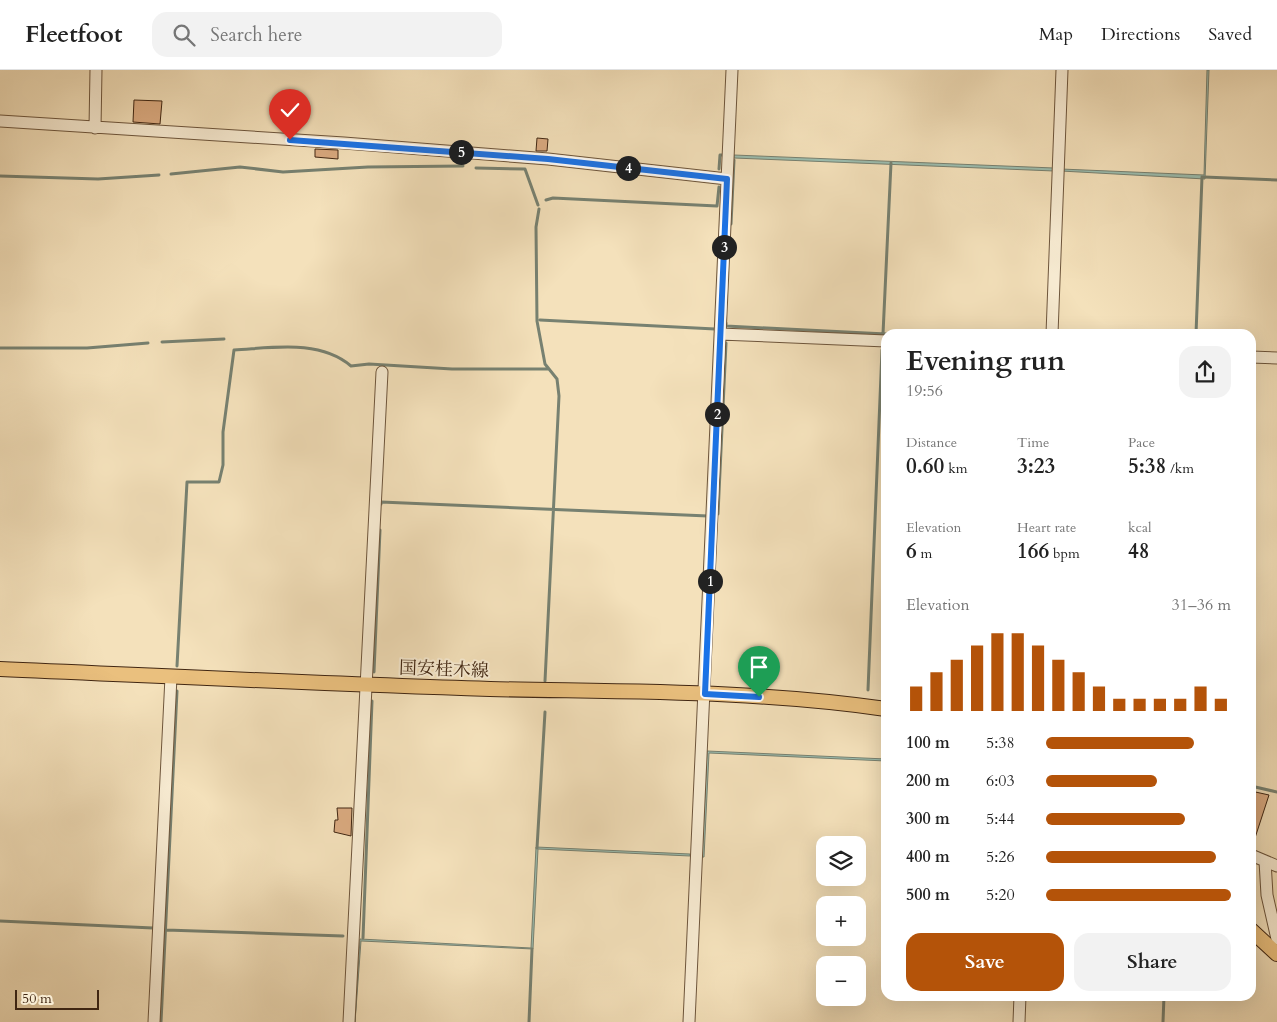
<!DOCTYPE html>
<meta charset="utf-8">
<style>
body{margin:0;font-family:Cardo,"Noto Serif JP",serif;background:#f2f2f2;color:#222;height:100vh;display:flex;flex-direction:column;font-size:19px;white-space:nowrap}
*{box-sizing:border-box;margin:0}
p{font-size:16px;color:#767676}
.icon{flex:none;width:28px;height:28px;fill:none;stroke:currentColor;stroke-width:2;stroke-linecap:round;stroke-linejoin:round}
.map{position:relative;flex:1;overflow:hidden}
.side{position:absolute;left:881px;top:259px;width:375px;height:672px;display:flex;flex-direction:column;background:#fff;border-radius:15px;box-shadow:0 5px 20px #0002}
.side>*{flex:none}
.buttons{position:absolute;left:816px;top:766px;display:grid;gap:10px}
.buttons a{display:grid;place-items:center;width:50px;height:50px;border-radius:10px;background:#fff;box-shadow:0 5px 20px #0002;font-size:25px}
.scale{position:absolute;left:15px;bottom:12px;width:84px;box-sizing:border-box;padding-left:5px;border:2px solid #402612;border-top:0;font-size:14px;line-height:18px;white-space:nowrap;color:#402612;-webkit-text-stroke:4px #f8ecd3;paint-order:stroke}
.pin{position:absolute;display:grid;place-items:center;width:42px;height:42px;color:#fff;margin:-51px -21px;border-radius:50% 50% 50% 0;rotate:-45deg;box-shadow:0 0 5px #0007}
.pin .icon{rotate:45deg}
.km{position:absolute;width:25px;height:25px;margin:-12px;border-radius:50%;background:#222;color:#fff;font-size:14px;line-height:25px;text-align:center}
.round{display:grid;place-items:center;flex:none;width:52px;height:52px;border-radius:15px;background:#f2f2f2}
.summary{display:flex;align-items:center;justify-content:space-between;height:85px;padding:0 25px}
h1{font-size:28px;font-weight:600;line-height:38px}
.stats{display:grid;grid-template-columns:repeat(3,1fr);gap:8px;height:85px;padding:5px 25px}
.stats div{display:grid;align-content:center}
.stats b{font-size:21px;font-weight:600}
.stats small{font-size:14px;font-weight:400}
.stats p{font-size:14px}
.chart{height:140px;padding:10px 25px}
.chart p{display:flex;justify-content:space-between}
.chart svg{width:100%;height:90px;margin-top:5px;stroke:#b45309;stroke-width:6}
.button{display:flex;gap:10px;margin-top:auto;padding:10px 25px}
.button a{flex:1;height:58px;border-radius:15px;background:#b45309;color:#fff;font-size:20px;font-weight:600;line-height:58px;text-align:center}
.button a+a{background:#f2f2f2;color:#222}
ul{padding:0 25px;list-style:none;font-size:16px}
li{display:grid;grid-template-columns:80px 60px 1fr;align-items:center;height:38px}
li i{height:12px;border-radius:6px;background:#b45309}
header{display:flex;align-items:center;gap:30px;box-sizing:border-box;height:70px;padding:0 25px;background:#fff;border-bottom:1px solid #e0e0e0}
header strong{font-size:24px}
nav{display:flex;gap:28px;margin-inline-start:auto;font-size:18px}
.search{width:350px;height:45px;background:#f2f2f2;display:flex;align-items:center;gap:12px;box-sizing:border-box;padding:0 18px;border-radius:15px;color:#767676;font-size:19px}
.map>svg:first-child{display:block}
.water{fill:#9cbeb0;stroke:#778171}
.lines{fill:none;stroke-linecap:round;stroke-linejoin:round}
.stream{stroke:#778171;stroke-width:3}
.building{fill:#daaa80;stroke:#402612}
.minor-casing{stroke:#6d553c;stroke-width:13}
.major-casing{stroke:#402612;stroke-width:16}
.minor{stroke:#f8ecd3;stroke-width:11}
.major{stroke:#eac07e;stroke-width:14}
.route-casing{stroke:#fff;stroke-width:10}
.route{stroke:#1a73e8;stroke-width:6}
.labels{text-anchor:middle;stroke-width:4;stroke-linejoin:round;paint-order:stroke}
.street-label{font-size:18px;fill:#402612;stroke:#f8ecd3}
</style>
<header>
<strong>Fleetfoot</strong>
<div class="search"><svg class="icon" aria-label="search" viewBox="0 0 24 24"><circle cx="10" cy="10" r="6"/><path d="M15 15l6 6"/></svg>Search here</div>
<nav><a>Map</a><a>Directions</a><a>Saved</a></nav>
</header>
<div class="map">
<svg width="1277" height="952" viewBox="0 0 1277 952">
<rect width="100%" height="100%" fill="#f4e1bb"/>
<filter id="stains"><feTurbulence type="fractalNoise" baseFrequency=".004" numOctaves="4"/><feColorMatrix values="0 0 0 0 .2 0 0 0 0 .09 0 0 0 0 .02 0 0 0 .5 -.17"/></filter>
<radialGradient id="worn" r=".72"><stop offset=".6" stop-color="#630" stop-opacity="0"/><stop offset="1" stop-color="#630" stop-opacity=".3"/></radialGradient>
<path class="water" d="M1207,0H1209L1205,109L1061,101V99L1204,105Z
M734,85L1054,98V101L734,88Z
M707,681L886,689V691L709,683L704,787H702Z
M536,777L690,784V786L538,779L533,879L361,871L355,952L360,869L531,878Z"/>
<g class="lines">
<path class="stream" d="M476,98L525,99L538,135
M719,99L720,85H724
M171,104L240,97L283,102L368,97L463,96
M0,106L98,109L159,105
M1204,107L1277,110
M546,130L553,128L717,136L719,117
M539,139L536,157L537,251L545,294L557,309L559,326L545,611
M731,154L734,90
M540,250L715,259
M726,253V256L886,264
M883,264L891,93
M1196,264L1202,107
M162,272L224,269
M0,278H87L148,273
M381,434V432L708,446
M718,444L726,273
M177,596L187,412H219L223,395V362L234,280C272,278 319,269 351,296L369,294L452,299H548
M374,602L380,460
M868,620L882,280
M1251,716L1277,722
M537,778L545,642
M0,851L153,858
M166,860L343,866
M363,868L372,631
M161,952L177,621
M529,952L532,879
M1163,952L1164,926"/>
</g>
<path class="building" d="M134,30L162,31L160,54L133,52Z
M537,68L548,69L547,81H536Z
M315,79L338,80V89L315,87Z
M1251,721L1269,725L1253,774H1251Z
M337,738H352L351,766L334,762L335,750H338Z"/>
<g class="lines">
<defs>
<path id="minor" d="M0,51L344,73L548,89L727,109
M95,58L96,0
M720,264L886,271
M1052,264L1062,0
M1251,287L1277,288
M1251,785L1277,796
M1265,791L1267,825L1277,869
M154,952L171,607
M349,952L382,302
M689,952L732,0
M1019,952L1020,926"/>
<path id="major" d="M0,599C163,606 327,614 490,619C622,622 756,620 886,639
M1251,860L1277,884"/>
</defs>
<use href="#minor" class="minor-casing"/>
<use href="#major" class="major-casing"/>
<use href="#minor" class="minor"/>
<use href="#major" class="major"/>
</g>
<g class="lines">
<defs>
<path id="route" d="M290,70L548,89L727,109L705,624L759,627"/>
</defs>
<use href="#route" class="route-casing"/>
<use href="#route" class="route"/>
</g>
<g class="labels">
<g class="street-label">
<text transform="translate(444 599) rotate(2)" y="6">国安桂木線</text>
</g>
</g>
<rect width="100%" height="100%" filter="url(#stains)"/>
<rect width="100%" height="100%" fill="url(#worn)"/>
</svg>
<div class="buttons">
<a><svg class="icon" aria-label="layers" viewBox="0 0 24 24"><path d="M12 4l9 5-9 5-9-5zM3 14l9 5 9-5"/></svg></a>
<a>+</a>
<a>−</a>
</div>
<div class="scale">50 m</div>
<div class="pin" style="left:759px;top:627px;background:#1e9e55"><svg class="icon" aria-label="arrive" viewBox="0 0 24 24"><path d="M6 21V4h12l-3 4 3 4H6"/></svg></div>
<div class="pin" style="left:290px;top:70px;background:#d93025"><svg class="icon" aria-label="check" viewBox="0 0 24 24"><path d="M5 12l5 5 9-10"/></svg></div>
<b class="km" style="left:710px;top:511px">1</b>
<b class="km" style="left:717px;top:344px">2</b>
<b class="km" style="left:724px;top:177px">3</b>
<b class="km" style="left:628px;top:98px">4</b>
<b class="km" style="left:461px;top:82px">5</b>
<section class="side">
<div class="summary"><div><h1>Evening run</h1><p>19:56</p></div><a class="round"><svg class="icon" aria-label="share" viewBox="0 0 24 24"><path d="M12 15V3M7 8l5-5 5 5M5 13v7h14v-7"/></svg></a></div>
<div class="stats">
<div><p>Distance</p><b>0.60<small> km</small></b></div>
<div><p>Time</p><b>3:23</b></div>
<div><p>Pace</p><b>5:38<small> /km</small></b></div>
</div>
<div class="stats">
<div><p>Elevation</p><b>6<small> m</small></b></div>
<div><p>Heart rate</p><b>166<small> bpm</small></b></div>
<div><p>kcal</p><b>48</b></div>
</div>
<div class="chart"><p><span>Elevation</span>31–36 m</p>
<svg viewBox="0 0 160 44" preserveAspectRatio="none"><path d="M5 44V32M15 44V25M25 44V19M35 44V12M45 44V6M55 44V6M65 44V12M75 44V19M85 44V25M95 44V32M105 44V38M115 44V38M125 44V38M135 44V38M145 44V32M155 44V38"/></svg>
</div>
<ul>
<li><b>100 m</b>5:38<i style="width:80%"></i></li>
<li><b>200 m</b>6:03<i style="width:60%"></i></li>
<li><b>300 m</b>5:44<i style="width:75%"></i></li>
<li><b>400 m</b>5:26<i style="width:92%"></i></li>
<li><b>500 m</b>5:20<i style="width:100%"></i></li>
</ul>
<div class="button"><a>Save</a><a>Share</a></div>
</section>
</div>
